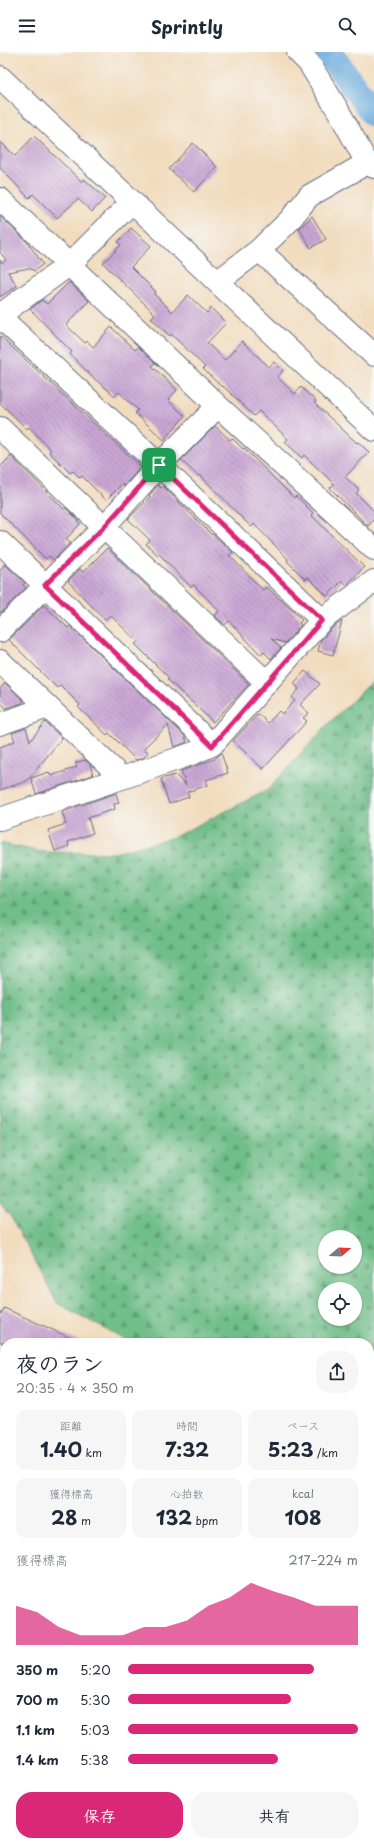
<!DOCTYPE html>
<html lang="ja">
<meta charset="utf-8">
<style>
body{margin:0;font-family:"Playpen Sans","Klee One",sans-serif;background:#f6f6f7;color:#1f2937;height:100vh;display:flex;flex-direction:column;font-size:15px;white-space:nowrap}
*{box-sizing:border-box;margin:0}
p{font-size:13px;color:#747a83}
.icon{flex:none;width:22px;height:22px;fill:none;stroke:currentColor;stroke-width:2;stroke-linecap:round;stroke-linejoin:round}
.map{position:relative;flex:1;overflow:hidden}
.drawer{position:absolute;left:0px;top:1286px;width:374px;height:508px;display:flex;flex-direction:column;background:#fff;border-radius:16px 16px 0 0;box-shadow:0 1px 3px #0004}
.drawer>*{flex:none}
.needle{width:26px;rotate:71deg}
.controls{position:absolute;left:318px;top:1178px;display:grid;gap:8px}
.controls a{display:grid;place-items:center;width:44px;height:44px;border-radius:50%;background:#fff;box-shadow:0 1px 3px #0004;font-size:20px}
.pin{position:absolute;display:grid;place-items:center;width:34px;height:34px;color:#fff;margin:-17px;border-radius:8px;box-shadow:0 2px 6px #0006}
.round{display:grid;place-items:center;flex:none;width:42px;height:42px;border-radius:16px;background:#f6f6f7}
.summary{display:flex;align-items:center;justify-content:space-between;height:68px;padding:0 16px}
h1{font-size:22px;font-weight:700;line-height:30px}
.metrics{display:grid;grid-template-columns:repeat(3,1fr);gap:6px;height:68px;padding:4px 16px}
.metrics div{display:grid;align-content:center;border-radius:10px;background:#f6f6f7;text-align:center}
.metrics b{font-size:20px;font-weight:700}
.metrics small{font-size:11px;font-weight:400}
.metrics p{font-size:11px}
.chart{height:112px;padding:8px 16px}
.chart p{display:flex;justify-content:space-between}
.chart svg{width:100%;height:72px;margin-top:4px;fill:#db2777;opacity:.7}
.action{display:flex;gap:8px;margin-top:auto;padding:8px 16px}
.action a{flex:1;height:46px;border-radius:16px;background:#db2777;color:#fff;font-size:16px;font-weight:700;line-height:46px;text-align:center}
.action a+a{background:#f6f6f7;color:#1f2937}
ul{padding:0 16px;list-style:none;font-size:13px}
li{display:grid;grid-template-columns:64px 48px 1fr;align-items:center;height:30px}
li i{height:10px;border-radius:5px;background:#db2777}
header{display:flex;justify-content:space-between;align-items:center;height:52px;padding:0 16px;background:#fff;font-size:18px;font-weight:700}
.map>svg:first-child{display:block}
.forest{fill:url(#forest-firs);stroke:#467673;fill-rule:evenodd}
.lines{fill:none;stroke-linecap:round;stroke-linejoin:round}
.river{stroke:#6aacde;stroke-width:27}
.building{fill:url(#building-back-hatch)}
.minor-casing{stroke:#666c80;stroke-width:24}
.highway-casing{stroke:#666c80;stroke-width:24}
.minor{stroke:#fff;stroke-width:22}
.highway{stroke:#f6c06b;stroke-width:22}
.rail-casing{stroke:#1b2f5e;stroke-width:4.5}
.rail{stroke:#f6f6f2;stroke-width:3;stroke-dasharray:9;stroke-linecap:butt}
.route-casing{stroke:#fff;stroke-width:8}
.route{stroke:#db2777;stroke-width:5}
</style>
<header><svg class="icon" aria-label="menu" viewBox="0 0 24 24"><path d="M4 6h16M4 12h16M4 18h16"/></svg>Sprintly<svg class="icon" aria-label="search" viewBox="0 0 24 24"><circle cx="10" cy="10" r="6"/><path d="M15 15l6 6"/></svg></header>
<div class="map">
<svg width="374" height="1794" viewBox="0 0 374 1794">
<defs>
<pattern id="forest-firs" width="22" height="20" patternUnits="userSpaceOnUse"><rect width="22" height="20" fill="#70be88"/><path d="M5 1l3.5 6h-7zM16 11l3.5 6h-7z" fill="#5b9b72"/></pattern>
<pattern id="building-back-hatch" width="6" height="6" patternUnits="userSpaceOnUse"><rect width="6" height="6" fill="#caa6d4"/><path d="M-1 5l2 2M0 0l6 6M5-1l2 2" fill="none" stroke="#a388af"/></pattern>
</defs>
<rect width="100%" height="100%" fill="#f6f6f2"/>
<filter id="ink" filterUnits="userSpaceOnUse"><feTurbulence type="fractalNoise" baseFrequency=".025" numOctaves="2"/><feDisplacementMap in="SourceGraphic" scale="8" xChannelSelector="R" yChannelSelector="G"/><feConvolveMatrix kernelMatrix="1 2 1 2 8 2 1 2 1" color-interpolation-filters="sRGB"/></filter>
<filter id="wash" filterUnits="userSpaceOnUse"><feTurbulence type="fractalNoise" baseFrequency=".012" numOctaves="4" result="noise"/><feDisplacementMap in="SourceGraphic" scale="16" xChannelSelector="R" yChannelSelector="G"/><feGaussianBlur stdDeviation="0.9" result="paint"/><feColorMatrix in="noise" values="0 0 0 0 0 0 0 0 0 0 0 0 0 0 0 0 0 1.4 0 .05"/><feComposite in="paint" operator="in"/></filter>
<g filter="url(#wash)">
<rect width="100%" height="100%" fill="#f2dcbe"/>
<path class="forest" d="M374,628V1476L369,1475V1291H131L57,1251L11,1165L0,1152V791L41,800L115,801L174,785L268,738L326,674ZM325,1185H355V1215H325ZM325,1237H355V1267H325Z"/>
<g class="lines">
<path class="river" d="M328,0L374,62"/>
</g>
<g id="blocks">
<path class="building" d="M34,84L82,130L84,127L105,146L92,160L78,147L57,166L33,142L29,146L0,116V89L15,104Z
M193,91L217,115L194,140L169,117Z
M0,164L27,190L43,212L34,219L29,216L8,220L17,234L0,245V208L2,211L6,208L0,200Z
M312,164L326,187L311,196L299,177Z
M131,176L151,194L131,215L156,240L154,242L172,260L188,243L207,261L211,256L226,271L207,291L225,308L242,289L269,315L274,310L283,319L277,325L295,342L301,335L316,349L314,351L357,391L358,390L369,400L345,425L359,438L356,441L374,459V467L368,474L330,436L334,432L304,403L302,406L285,390L288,387L259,359L254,364L223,334L222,335L203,317L205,315L171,282L170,284L151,266L155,262L103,211L121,193L118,190Z
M69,230L89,249L66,273L85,291L87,289L93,295L111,275L135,298L138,295L155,311L152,314L177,338L168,348L185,364L164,388L135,361L138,358L119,340L115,344L91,324L70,302L72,300L30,257L42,248L47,252Z
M0,284L141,415L124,434L122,432L106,448L82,424L80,426L73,419L70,421L49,400L51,398L29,375L27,377L0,351Z
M215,374L230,388L232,386L243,397L244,396L294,446L296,444L313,461L311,463L364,515L347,533L342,529L327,544L308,525L306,528L287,509L288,507L254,472L251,475L200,423L198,424L181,408Z
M11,404L64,457L66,456L77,467L80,472L66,487L70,491L54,508L49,504L46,507L0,461V415Z
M158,433L161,436L163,434L212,483L213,482L233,500L229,503L263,538L267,535L302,568L299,571L301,573L285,591L271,587L281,596L271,607L264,600L261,603L229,569L225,573L215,564L219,559L194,533L191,535L159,502L158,503L146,492L150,488L128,467L150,445L149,443Z
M107,496L249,632L213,670L167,627L169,626L135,592L138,590L110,563L105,568L68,529L80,517L83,520Z
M5,512L25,531L23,533L26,536L0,561V518Z
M44,553L68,576L70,574L185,684L187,690L174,695L168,673L146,694L144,697L148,700L143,706L136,708L109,681L107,683L78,655L80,653L60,633L57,636L9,588Z
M342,569L333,603L318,599L321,588L331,577Z
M305,619L320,632L300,653L309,661L303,666L307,669L263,717L233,689L258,662L268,671L279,659L282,662L295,649L292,645L299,637L294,631Z
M5,631L24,649L22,651L6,656L0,650V637Z
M45,670L62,686L27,729L0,738V695L15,689L12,681L26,676L30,689Z
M221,701L228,721L206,728L208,733L187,740L189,745L169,752L161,727L175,723L186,733L181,719L215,707Z
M85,708L90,712L93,723L36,742L31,726L49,720L51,724L77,715L75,711Z
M116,741L119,751L114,752L115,757L88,766L93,781L68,790L69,794L55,799L48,778L66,772L62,760Z
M4,1256L82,1291H0V1264Z"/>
</g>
</g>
<g filter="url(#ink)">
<use href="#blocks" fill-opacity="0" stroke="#666c80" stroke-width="1"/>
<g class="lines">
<defs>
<path id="minor" d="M298,0L309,11L339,60L367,111
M0,25L374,378
M0,147L218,354L374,497
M259,198L374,303
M217,230L259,198L289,169L309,144L367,111L374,115
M0,263L70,212L132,150
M0,265L159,413L322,568
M0,376L266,630
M0,490L212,693
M0,579L105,474L159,413L218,354
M0,609L122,726L194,701L212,693L322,568L374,529
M0,672L48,655
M0,767L122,726
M0,1420L5,1422
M369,1522H374
M0,1663L5,1665
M0,1759L5,1761
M70,1789L82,1794
M305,1789L316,1794"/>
<path id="highway" d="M0,1437L5,1438
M0,1461L5,1462
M369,1544L374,1545
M369,1570L374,1571"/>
</defs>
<use href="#minor" class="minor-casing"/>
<use href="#highway" class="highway-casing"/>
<use href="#minor" class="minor"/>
<use href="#highway" class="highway"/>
<defs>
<path id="rail" d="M0,1596L5,1597
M0,1609L5,1611
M369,1671L374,1672
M369,1687L374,1688"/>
</defs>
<use href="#rail" class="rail-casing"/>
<use href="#rail" class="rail"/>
</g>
</g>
<g class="lines" filter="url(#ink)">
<defs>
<path id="route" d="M159,413L322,568L212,694L45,533L105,474Z"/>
</defs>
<use href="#route" class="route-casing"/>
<use href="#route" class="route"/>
</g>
</svg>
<div class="controls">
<a><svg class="needle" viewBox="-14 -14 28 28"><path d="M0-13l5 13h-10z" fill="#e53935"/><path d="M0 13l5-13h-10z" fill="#747a83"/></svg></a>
<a><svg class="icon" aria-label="locate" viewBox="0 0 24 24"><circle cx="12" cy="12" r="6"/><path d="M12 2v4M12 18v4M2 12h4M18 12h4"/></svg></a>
</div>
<div class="pin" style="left:159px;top:413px;background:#1e9e55"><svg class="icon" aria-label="arrive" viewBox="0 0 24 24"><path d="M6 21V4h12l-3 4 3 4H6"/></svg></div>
<section class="drawer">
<div class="summary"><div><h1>夜のラン</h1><p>20:35 · 4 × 350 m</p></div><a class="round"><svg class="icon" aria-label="share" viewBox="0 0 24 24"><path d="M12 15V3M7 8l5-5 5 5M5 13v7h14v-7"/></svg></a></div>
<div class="metrics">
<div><p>距離</p><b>1.40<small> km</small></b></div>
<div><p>時間</p><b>7:32</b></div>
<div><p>ペース</p><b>5:23<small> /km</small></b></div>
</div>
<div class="metrics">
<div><p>獲得標高</p><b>28<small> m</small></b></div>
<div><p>心拍数</p><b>132<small> bpm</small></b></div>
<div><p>kcal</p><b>108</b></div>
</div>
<div class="chart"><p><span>獲得標高</span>217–224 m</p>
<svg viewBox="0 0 160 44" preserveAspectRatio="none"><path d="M0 44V20L10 24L20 33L30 38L40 38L50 38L60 33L70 33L80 29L90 20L100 15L110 6L120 11L130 15L140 20L150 20L160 20V44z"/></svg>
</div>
<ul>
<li><b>350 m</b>5:20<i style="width:81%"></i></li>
<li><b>700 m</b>5:30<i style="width:71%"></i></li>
<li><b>1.1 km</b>5:03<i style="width:100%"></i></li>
<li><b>1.4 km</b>5:38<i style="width:65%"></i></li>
</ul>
<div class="action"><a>保存</a><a>共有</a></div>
</section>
</div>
